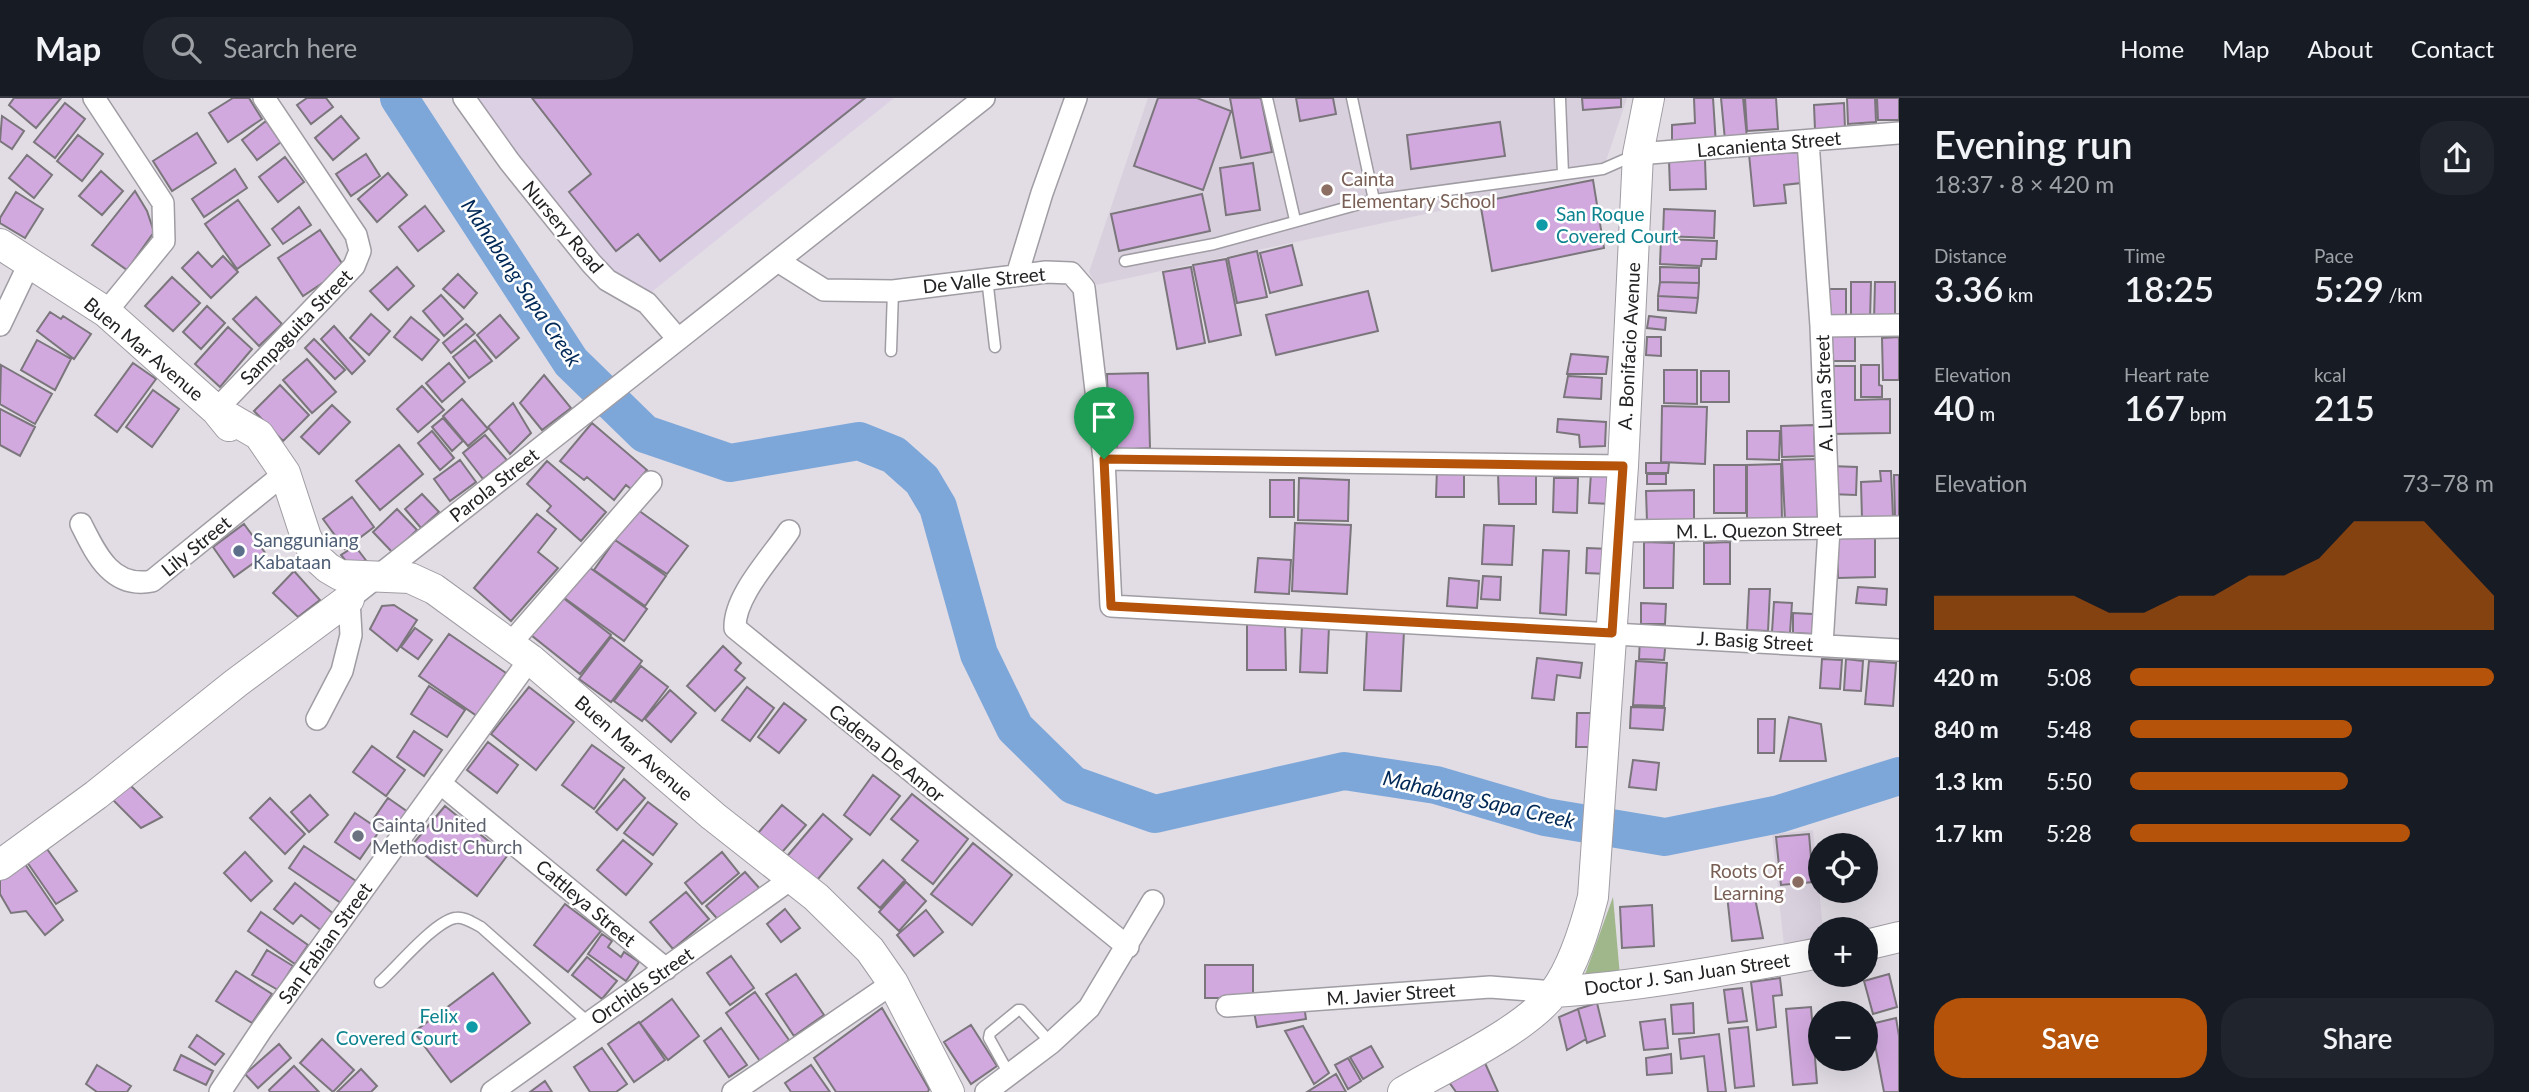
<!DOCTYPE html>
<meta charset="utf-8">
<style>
body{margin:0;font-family:Lato,sans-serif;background:#20242c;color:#f1f3f6;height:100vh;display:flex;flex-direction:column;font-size:26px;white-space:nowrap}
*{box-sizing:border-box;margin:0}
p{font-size:23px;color:#9ea1a6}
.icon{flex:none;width:38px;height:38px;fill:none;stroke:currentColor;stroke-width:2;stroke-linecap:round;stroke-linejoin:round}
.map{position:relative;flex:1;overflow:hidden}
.drawer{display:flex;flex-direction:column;background:#171b24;width:630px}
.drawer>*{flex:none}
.buttons{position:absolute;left:1808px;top:735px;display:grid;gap:14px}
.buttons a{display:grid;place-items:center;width:70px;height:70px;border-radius:50%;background:#171b24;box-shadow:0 7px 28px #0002;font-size:35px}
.pin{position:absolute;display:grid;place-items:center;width:60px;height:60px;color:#fff;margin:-72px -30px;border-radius:50% 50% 50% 0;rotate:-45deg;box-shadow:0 0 7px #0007}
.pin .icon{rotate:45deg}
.round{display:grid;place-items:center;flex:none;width:74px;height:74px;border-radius:28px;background:#20242c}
.summary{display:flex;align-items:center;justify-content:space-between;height:119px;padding:0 35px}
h1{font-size:38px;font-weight:600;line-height:52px}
.stats{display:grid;grid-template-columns:repeat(3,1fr);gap:10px;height:119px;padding:7px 35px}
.stats div{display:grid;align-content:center}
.stats b{font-size:35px;font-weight:600}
.stats small{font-size:19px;font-weight:400}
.stats p{font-size:19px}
.chart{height:196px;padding:14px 35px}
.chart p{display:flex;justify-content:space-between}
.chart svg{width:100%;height:126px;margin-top:7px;fill:#b45309;opacity:.7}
.cta{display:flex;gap:14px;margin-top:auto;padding:14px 35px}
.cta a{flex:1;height:80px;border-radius:28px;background:#b45309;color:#fff;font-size:28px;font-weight:600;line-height:80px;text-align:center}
.cta a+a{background:#20242c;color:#f1f3f6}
ul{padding:0 35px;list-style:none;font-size:23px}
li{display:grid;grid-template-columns:112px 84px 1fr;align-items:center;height:52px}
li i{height:18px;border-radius:9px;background:#b45309}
header{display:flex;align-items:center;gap:42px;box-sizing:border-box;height:98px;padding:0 35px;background:#171b24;border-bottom:2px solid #363941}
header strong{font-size:33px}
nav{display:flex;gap:38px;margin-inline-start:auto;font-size:24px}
.search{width:490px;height:63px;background:#20242c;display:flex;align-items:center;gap:18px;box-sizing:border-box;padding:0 24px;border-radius:28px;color:#9ea1a6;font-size:26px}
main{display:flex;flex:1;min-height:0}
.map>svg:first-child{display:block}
.built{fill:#d9d0de}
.industrial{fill:#dcd0e4}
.green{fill:#9fb78a}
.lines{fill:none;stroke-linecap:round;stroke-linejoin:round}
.river{stroke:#7ea7d9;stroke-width:38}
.building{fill:#d2a9df;stroke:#7b767c;stroke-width:2}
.lane-casing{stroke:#a09ca3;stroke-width:13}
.street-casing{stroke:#a09ca3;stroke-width:24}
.secondary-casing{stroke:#a09ca3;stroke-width:32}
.lane{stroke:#fff;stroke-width:10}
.street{stroke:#fff;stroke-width:21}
.secondary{stroke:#fff;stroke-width:30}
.route-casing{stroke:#fff;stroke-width:14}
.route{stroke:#b45309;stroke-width:9}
.education-dot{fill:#8d6e63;stroke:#fff;stroke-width:2.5}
.culture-dot{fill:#0f9aa8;stroke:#fff;stroke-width:2.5}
.service-dot{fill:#5c6f8a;stroke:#fff;stroke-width:2.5}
.worship-dot{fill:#6b7280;stroke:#fff;stroke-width:2.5}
.labels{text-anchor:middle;stroke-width:5;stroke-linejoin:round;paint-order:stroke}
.street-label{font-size:19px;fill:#232124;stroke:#fff}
.education-label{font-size:19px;fill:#785e54;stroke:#fff;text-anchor:start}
.culture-label{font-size:19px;fill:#0d838f;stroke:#fff;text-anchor:start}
.service-label{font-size:19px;fill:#4e5e75;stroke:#fff;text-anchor:start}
.worship-label{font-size:19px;fill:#5b616d;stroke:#fff;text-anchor:start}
.water-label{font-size:21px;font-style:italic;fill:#002957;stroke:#fff}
</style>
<header>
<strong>Map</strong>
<div class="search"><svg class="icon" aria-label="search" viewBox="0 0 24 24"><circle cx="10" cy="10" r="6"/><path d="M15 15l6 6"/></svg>Search here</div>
<nav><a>Home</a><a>Map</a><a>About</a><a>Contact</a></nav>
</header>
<main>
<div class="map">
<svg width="1899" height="994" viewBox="0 0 1899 994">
<rect width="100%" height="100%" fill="#e2dde5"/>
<path class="built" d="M1148,0H1627L1601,78L1096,187L1089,174Z
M1813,732L1823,831H1820V843L1784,847L1772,736Z"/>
<path class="industrial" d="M469,0H894L649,196L595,165Z"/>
<path class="green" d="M1613,799L1620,878L1583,882Z"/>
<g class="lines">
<path class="river" d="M399,0L571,264L645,336L730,365L859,343L894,357L922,382L938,409L979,556L1015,630L1073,687L1155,716L1344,673L1436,687L1545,719L1665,739L1779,716L1899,678"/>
</g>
<path class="building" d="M14,0H61L36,30L9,7Z
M233,0H249L262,21L228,44L209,15Z
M307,0H326L333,9L311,26L297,7Z
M532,0H865L660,163L638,136L616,153L569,94L591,76Z
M1158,0H1197L1231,13L1203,92L1134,68Z
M1230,0H1261L1272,54L1241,60Z
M1296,0H1333L1336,16L1300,23Z
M1582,0H1621V9L1583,12Z
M1694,0H1713L1716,47H1672V27L1695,25Z
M1721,0H1743L1747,40L1725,42Z
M1745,0H1776L1778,31L1747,33Z
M1847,0H1875L1876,24L1848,26Z
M1877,0H1899V22H1878Z
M65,5L85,21L55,60L34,44Z
M1844,5L1845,30L1815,32L1814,7Z
M2,18L24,33L12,51L0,43Z
M341,18L359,40L333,62L315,40Z
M266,23L281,44L257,62L242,42Z
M1500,24L1505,58L1411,71L1407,37Z
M197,35L216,65L172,93L153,63Z
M78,37L103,56L82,83L57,63Z
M1798,51L1801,85L1784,87L1786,105L1754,108L1749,56Z
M366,56L380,78L351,98L336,76Z
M27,57L52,77L34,100L9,80Z
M285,59L304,84L278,104L259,79Z
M1705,61L1706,91L1670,92L1669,62Z
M1253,65L1260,112L1226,117L1220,70Z
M235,71L247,90L204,119L192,101Z
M101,73L123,93L102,117L79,98Z
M388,75L407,97L377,124L358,101Z
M1593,82L1604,150L1492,173L1480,104Z
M135,93L147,113L154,134L127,172L92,147Z
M16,94L43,111L25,140L0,125V120Z
M1202,96L1210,133L1119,153L1111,116Z
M238,102L270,147L237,171L205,126Z
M425,108L444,133L418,153L399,129Z
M299,109L311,127L283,146L272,131Z
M1664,111L1715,113L1714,140L1663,138Z
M320,132L345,170L303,198L278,160Z
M1661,141L1717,143L1716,161H1702L1701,168L1660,166Z
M1292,147L1302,187L1270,195L1260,155Z
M1257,153L1267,199L1237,205L1228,160Z
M198,154L212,169L223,158L238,174L211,200L182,170Z
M1226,161L1241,237L1209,244L1193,167Z
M397,169L414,188L388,212L370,193Z
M1191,169L1205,245L1177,251L1163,174Z
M1660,169L1699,170V185L1660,184Z
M458,176L477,195L464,210L443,191Z
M172,179L200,205L173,233L145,208Z
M1660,184L1699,185L1698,200L1658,198Z
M1851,184H1871L1870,222H1851Z
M1875,184H1895V223H1874Z
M1828,191H1846V222H1828Z
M1368,193L1378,233L1276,257L1266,217Z
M441,197L463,221L444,238L423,213Z
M1658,198L1698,200L1696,215L1658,212Z
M256,199L282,226L259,248L233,221Z
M207,208L225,225L201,251L183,234Z
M50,214L61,221L63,218L91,236L74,261L37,233Z
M371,216L390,233L369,257L350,240Z
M500,217L519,240L496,260L477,237Z
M1649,218L1666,220L1665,232L1647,230Z
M411,219L439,242L422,262L394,239Z
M466,226L475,235L451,255L443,245Z
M334,228L365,263L352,276L321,241Z
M228,229L252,251L220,289L195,266Z
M1855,237V263H1828V238Z
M1647,239H1661V258L1646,257Z
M1899,239V282H1883L1882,240Z
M314,241L345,272L335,281L305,250Z
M37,242L71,261L55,292L21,272Z
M475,242L492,263L469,280L453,259Z
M1571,256L1608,259L1606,276H1567Z
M307,261L336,294L312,315L283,282Z
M133,265L156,281L117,334L95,317Z
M449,265L465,284L442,304L426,285Z
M1,267L52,296L35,326L0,306Z
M1861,267H1879V287L1882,288V299H1861Z
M1830,268H1855V302L1890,301V335L1830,336Z
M1664,272H1697V306L1664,305Z
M1701,273H1729V304H1701Z
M1148,275L1150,350L1117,352L1116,319H1108L1107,276Z
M544,277L571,310L542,332L520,305Z
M1568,278L1602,280L1601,301L1564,299Z
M280,287L309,317L283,343L254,313Z
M422,288L444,312L418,334L397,311Z
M153,292L179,311L152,349L126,329Z
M462,301L488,331L468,348L443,318Z
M513,305L531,335L510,356L488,329Z
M332,307L350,324L319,356L301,339Z
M1662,308L1707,309L1705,366L1661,364Z
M0,311L35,329L20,358L0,347Z
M443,320L463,343L452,353L432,329Z
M1558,321L1606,324L1605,348L1580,349L1579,337L1557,334Z
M592,325L647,372L631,391L626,387L614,402L587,379L584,382L560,363Z
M1814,327L1815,358L1782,359L1781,328Z
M432,333L454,360L440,372L418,345Z
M1747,333H1780L1779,362L1747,361Z
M485,337L507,362L483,381L463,355Z
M399,347L423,376L380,412L356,383Z
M1816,361L1818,421L1785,422L1782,362Z
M460,362L476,384L450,403L434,381Z
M547,363L606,414L581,443L547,413L551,408L527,386Z
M1646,365H1669L1668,375H1646Z
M1781,366L1782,423H1747V367Z
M1714,367H1746V415H1714Z
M1830,368L1857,369L1856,397L1829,396Z
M1437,371L1464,372V399H1436Z
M1880,373H1891L1893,420L1862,421L1861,384L1881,383Z
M1498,375H1536V406H1499Z
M1591,375H1614L1612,406L1589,405Z
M1647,376H1666V386H1647Z
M1894,377H1899V418H1895Z
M1299,380L1349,382L1348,423L1298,422Z
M1554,380H1578L1577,415L1553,414Z
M1270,382H1294V419H1270Z
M1694,392V423L1647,424L1646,393Z
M422,396L439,414L421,430L405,411Z
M352,399L374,429L345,451L323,421Z
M397,411L417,432L393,455L373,434Z
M638,412L688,448L667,476L615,442Z
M537,416L556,431L538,454L558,470L511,523L474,490Z
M1295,425L1351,427L1347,496L1292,493Z
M244,426L266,456L234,479L213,449Z
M1484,427L1514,428L1512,467L1482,466Z
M1875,437V479L1838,480L1837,438Z
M615,442L666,478L645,508L594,472Z
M1644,444L1674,445L1673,490H1644Z
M1730,444V486H1704V445Z
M355,448L368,465L355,474L341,457Z
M1587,450L1609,451L1607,476L1586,475Z
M1543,452L1569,453L1566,517L1540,515Z
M1258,460L1291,462L1289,496L1255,494Z
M586,467L647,511L624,543L563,499Z
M294,473L320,502L298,519L273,495Z
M1483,478L1501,479L1500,502L1481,501Z
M1449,480L1479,483L1477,510L1447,508Z
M1858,489L1887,491L1886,507L1856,505Z
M1749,491H1770L1768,533L1747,532Z
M562,499L611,537L580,576L531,537Z
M1774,504L1792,505L1790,535L1772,534Z
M1641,505L1666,506L1665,526H1641Z
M394,507L417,522L397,553L370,531L382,508Z
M1793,515L1813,516V536L1793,535Z
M1247,525L1285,527L1286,572H1247Z
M1302,527L1329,528L1327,575L1300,574Z
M415,530L432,542L418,561L401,549Z
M1367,531L1404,533L1401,593L1364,592Z
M449,536L506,575L477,618L419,578Z
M611,539L642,563L611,604L579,581Z
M1640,539L1666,540L1664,562L1639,561Z
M723,548L741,565L735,572L745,580L715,613L687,588Z
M1537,560L1582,565L1580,580L1557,577L1554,602L1532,600Z
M1822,561L1842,562L1840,591L1820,590Z
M1846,561L1863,563L1861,593L1844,592Z
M1636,563L1667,565L1664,608L1633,607Z
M1869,563L1896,565L1893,608L1865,606Z
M641,568L668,589L642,623L614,603Z
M429,588L465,612L447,639L411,616Z
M529,589L574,624L536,672L491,636Z
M747,589L774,610L750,643L722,622Z
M670,592L696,615L671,644L645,621Z
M784,605L806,622L779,655L758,639Z
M1631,609L1665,610L1663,632L1630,630Z
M1577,615H1597L1596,649H1576Z
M1789,619L1821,626L1826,663H1780Z
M1758,621H1775L1774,655H1758Z
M414,633L442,652L424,678L397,659Z
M488,644L518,667L497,695L467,672Z
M592,647L624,670L594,711L562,687Z
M372,648L405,672L386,698L353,674Z
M1633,662L1659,665L1656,692L1629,689Z
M873,677L900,698L870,737L844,717Z
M624,681L645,700L617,732L596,714Z
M130,687L162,719L141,730L111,700Z
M912,696L968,741L933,786L902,762L918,743L891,721Z
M310,697L328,717L309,734L291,714Z
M270,700L305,736L285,756L250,720Z
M388,700L408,714L394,734L374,720Z
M648,704L677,726L653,757L624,735Z
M782,707L806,727L776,761L753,741Z
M445,708L507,758L477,798L412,747Z
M355,715L380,732L360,761L335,744Z
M823,716L852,741L812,788L783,763Z
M1809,736L1813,784L1781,787L1776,739Z
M623,742L652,766L626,797L597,772Z
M973,745L1012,777L972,827L931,796Z
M304,748L356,783L341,805L289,770Z
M47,751L77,793L56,806L27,764Z
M245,754L272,783L251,803L224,775Z
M722,754L739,775L702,806L685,785Z
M883,762L905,782L880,810L858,790Z
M25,766L63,822L45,837L26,813L11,815L0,796V782Z
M745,774L761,792L722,826L706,808Z
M906,784L926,803L899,833L879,814Z
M295,785L335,817L322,833L301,817L293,826L274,811Z
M686,794L709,821L673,851L650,824Z
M1754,795L1763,840L1732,843L1727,797Z
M565,806L601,833L568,874L534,847Z
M1652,807L1654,848L1622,850L1620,809Z
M785,811L800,830L781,844L767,826Z
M926,812L943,834L914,858L897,837Z
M261,814L308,847L295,866L248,833Z
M602,836L612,843L608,849L621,859L624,854L639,864L626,883L588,856Z
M267,852L293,868L278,892L252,877Z
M731,858L754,890L730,907L707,875Z
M587,859L617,883L602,901L572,877Z
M1205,867H1253V900H1205Z
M236,873L272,896L252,925L216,903Z
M493,875L530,925L451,984L414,934Z
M796,876L824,917L794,938L766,896Z
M1889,876L1897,909L1873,916L1864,883Z
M1780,880L1782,897L1773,898L1776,929L1757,932L1751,884Z
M1742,890L1747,923L1728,925L1724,892Z
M755,894L789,942L760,963L726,915Z
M672,901L699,938L668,962L640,925Z
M1597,905L1605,938L1587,945L1578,911Z
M1693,905L1694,935L1673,936L1671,907Z
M1304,907L1306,921L1257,929L1253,909Z
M1811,909L1817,985L1793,987L1786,911Z
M882,910L929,991L928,994H836L814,960Z
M1578,911L1586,941L1567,952L1559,919Z
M1896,920L1899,938V994H1884L1871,926Z
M1665,921L1668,950L1644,952L1640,924Z
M639,924L665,962L634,984L608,946Z
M971,927L997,968L971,986L944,944Z
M1303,928L1329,975L1314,986L1285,933Z
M1748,929L1754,988L1735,990L1729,931Z
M721,930L747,967L729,979L704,943Z
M1719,936L1726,994H1708L1704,958L1681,961L1679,941Z
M197,937L224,956L215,967L189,949Z
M322,941L354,972L333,994L300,965Z
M279,946L291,960L258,990L245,976Z
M1371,948L1383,969L1363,981L1350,959Z
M602,950L627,986L616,994H590L574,969Z
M1671,956L1672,975L1647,977L1646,960Z
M181,957L213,973L206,987L174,972Z
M1348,960L1361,983L1348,991L1335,967Z
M1485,965L1498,994H1456L1449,984Z
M97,967L131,988L127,994H97L86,986Z
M811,967L830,994H791L785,985Z
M294,968L319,994H270L269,992Z
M361,971L377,988L371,994H337Z
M1336,976L1346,994H1307Z
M545,983L552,994H530Z"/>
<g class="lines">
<defs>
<path id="lane" d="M1267,0L1295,122
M1352,0L1374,102
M1560,1L1563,76
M1125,163L1214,146L1374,102L1603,71L1635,57
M987,180L995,249
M891,253L893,193
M380,884C397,869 434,824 455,820C464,818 473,825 481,829L589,925
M1009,976L989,940L990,935L1018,912H1021L1051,945"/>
<path id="street" d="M94,0L163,105L164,143L106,214
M464,0L509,63L591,165L607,182L647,205L678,241
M1808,43L1821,228L1829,431L1822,547
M1638,56L1899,35
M778,163L824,192L893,193L1046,174L1071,175L1084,190L1104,361L1111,508L1899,552
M1017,177L1042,95L1076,0
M0,227L30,164
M1821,228L1899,227
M216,312L354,168L360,153L356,137L264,0
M1104,361L1623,368
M81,426C96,456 112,491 152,483L285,375
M789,433C771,460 734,498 735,530L1128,849
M1619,433L1899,429
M510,546L651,384
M317,621L342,573L351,537L349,501L984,0
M440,685L666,871
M1227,908L1490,889L1554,894
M220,994L262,931L530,561
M492,994L791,781
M733,994L893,885
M986,994L1051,945L1089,910L1153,803"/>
<path id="secondary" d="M0,146L106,214L216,312L229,328
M216,312L259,337L285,375L306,439L316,459L328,470L340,477L410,480L434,491L530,561L713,718L816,799L870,852L893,885L949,994
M0,767L96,697L236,585L349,501
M1866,847L1899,839
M1554,894C1644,888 1732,871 1820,855
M1403,994C1445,969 1527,932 1555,893C1574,867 1585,830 1593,799L1623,368L1638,56L1649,0"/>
</defs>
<use href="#lane" class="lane-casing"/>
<use href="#street" class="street-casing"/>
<use href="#secondary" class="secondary-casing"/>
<use href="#lane" class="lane"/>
<use href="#street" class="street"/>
<use href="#secondary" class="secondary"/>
</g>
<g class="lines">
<defs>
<path id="route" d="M1104,361L1623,368L1612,535L1111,508Z"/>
</defs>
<use href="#route" class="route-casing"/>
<use href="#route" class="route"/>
</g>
<g class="education-dot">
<circle cx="1327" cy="92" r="7"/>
<circle cx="1798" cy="784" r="7"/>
</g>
<g class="culture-dot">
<circle cx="1542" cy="127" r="7"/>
<circle cx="472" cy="929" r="7"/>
</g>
<circle class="service-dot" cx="239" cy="453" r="7"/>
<circle class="worship-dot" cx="358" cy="738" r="7"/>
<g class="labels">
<g class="street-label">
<text transform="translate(1769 46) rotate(-5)" y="7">Lacanienta Street</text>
<text transform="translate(563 129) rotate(50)" y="7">Nursery Road</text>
<text transform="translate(984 182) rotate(-6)" y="7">De Valle Street</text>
<text transform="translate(296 229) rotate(-46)" y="7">Sampaguita Street</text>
<text transform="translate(1629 248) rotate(-87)" y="7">A. Bonifacio Avenue</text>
<text transform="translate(144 251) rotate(40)" y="7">Buen Mar Avenue</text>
<text transform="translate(1824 295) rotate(-92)" y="7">A. Luna Street</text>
<text transform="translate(494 387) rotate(-38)" y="7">Parola Street</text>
<text transform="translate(1759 432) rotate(-1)" y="7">M. L. Quezon Street</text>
<text transform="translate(196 448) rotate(-39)" y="7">Lily Street</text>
<text transform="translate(1755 543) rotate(3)" y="7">J. Basig Street</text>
<text transform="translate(634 650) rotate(41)" y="7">Buen Mar Avenue</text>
<text transform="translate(887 655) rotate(39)" y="7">Cadena De Amor</text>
<text transform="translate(586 805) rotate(40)" y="7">Cattleya Street</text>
<text transform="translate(325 845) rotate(-54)" y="7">San Fabian Street</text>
<text transform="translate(1687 876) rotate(-8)" y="7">Doctor J. San Juan Street</text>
<text transform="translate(642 888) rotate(-35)" y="7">Orchids Street</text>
<text transform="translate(1391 896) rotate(-4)" y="7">M. Javier Street</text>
</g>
<g class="education-label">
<text x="1341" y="88">Cainta<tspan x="1341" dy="22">Elementary School</tspan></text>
<text x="1784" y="780" text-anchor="end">Roots Of<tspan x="1784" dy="22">Learning</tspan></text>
</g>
<g class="culture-label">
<text x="1556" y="123">San Roque<tspan x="1556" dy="22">Covered Court</tspan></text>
<text x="458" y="925" text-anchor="end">Felix<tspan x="458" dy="22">Covered Court</tspan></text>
</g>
<g class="service-label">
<text x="253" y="449">Sangguniang<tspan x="253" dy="22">Kabataan</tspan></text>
</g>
<g class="worship-label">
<text x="372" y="734">Cainta United<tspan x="372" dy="22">Methodist Church</tspan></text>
</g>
<g class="water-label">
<text transform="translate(521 185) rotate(56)" y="7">Mahabang Sapa Creek</text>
<text transform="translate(1479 702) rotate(13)" y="7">Mahabang Sapa Creek</text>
</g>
</g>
</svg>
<div class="buttons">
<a><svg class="icon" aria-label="locate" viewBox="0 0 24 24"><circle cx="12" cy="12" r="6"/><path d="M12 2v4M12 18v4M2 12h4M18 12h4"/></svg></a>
<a>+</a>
<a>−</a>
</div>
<div class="pin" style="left:1104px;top:361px;background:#1e9e55"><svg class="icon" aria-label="arrive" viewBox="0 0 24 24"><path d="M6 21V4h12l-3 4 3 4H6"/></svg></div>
</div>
<section class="drawer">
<div class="summary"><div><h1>Evening run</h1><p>18:37 · 8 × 420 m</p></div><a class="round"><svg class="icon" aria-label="share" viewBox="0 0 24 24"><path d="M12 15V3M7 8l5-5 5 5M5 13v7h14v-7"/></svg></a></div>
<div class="stats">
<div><p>Distance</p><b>3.36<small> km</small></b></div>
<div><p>Time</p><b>18:25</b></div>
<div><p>Pace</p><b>5:29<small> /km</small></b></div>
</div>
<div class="stats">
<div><p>Elevation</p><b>40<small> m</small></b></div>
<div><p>Heart rate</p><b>167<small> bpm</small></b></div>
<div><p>kcal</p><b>215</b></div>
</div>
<div class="chart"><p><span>Elevation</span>73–78 m</p>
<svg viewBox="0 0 160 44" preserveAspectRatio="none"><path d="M0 44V32L10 32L20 32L30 32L40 32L50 38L60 38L70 32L80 32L90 25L100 25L110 19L120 6L130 6L140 6L150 19L160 32V44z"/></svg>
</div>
<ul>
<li><b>420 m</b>5:08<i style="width:100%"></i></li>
<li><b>840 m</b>5:48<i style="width:61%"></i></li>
<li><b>1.3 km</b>5:50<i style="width:60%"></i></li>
<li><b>1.7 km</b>5:28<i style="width:77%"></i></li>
</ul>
<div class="cta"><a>Save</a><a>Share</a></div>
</section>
</main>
